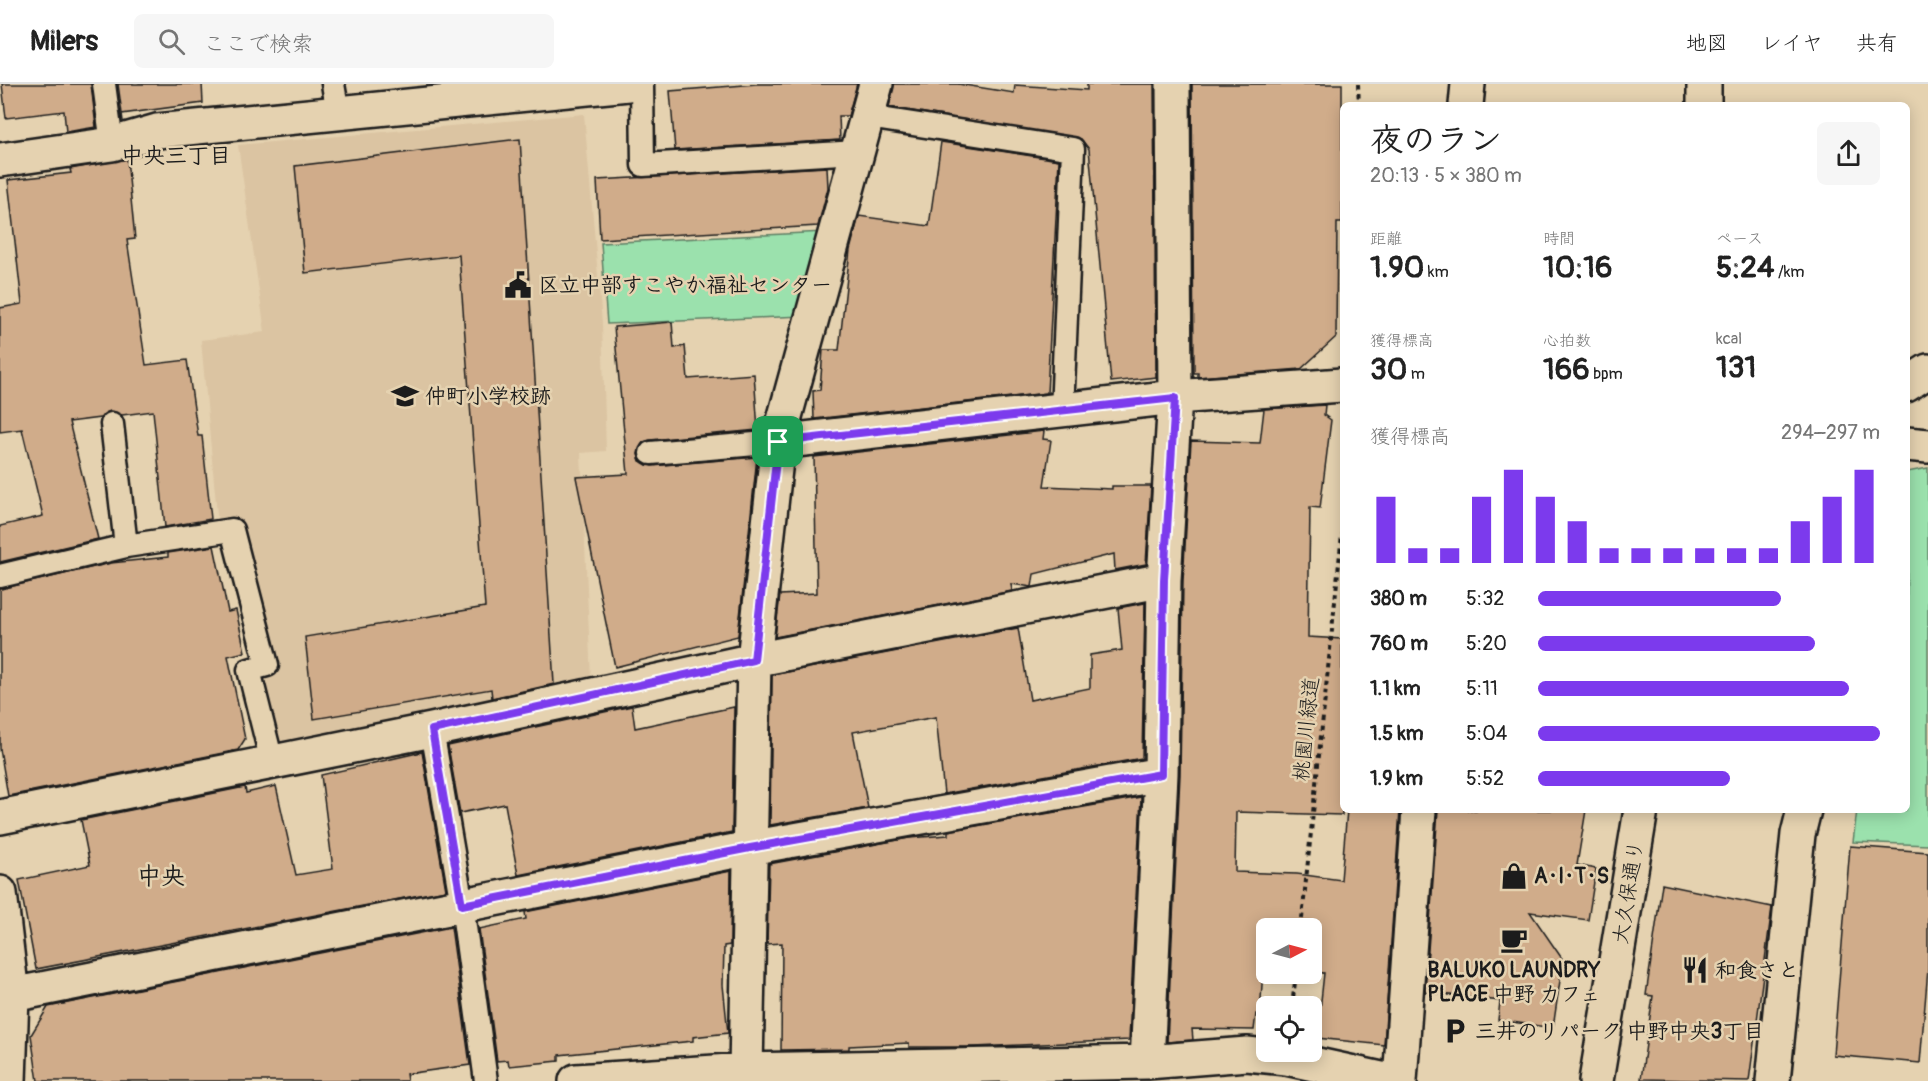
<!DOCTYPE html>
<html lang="ja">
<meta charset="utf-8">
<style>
body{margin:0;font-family:Pangolin,"Klee One",sans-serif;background:#f6f6f6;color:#222;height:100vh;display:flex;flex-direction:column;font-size:22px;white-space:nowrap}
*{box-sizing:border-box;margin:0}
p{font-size:20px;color:#767676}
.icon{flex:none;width:33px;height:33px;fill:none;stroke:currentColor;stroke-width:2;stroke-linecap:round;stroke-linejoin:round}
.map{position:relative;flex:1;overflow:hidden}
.details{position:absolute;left:1340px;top:18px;width:570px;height:711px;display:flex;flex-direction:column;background:#fff;border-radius:9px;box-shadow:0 3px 15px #0003}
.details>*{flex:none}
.needle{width:39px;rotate:84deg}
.fabs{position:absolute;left:1256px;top:834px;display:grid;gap:12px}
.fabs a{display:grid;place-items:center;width:66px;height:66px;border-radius:9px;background:#fff;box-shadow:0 3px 15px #0003;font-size:30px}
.pin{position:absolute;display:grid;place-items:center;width:51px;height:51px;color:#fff;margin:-26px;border-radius:12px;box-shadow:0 3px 9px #0006}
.round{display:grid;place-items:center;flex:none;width:63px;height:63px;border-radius:9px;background:#f6f6f6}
.overview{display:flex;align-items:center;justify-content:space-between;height:102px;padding:0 30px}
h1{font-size:33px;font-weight:800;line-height:45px}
.stats{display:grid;grid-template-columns:repeat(3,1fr);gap:9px;height:102px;padding:6px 30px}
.stats div{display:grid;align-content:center}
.stats b{font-size:30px;font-weight:800}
.stats small{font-size:16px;font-weight:400}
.stats p{font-size:16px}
.chart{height:168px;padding:12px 30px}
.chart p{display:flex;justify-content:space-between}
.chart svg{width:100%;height:108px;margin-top:6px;stroke:#7c3aed;stroke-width:6}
ul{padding:0 30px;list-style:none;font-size:20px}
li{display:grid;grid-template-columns:96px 72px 1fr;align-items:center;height:45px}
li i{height:15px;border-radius:8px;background:#7c3aed}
header{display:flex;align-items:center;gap:36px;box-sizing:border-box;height:84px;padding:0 30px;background:#fff;border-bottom:2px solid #e0e0e0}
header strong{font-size:28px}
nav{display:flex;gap:33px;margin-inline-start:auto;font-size:21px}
.search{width:420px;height:54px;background:#f6f6f6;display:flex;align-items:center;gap:15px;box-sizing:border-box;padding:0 21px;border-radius:9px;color:#767676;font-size:22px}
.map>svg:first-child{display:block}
.built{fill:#dbc4a2}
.green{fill:#9be1ad;stroke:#5c7e64;stroke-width:1.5}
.building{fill:#d0ac8a;stroke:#1c1c1c;stroke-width:1.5}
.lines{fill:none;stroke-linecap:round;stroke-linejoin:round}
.service-casing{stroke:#1c1c1c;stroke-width:27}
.minor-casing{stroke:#1c1c1c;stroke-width:38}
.secondary-casing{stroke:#1c1c1c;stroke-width:38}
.path{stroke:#1c1c1c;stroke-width:4;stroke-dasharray:4.5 4.5;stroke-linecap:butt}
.service{stroke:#e5d2b0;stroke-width:22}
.minor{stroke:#e5d2b0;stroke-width:33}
.secondary{stroke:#e5d2b0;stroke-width:33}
.route-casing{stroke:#fff;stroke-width:12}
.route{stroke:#7c3aed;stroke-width:8}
.labels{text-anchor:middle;stroke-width:5;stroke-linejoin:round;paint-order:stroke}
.poi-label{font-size:21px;font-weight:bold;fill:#1c1c1c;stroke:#e5d2b0;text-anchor:start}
.street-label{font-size:21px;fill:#1c1c1c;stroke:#e5d2b0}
.neighbourhood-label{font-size:22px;font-weight:bold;fill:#1c1c1c;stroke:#e5d2b0}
.quarter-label{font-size:24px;font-weight:bold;fill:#1c1c1c;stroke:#e5d2b0}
</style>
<header>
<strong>Milers</strong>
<div class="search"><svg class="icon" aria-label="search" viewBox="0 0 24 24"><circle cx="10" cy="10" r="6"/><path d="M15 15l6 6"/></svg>ここで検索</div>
<nav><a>地図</a><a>レイヤ</a><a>共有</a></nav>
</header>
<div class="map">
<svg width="1928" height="997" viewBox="0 0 1928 997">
<rect width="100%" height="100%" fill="#e5d2b0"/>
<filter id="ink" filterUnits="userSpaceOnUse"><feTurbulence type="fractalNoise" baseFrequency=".0167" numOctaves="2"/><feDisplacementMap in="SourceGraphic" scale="12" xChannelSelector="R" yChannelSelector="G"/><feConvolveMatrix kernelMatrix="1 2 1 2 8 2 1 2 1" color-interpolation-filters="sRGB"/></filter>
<g filter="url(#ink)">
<path class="built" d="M584,30L602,239L606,367L581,369L591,596L288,663L277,657L263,586L274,584L242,440L218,441L201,256L265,248L238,61Z"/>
<path class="green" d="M824,148L804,232L607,240L601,159Z
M1928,384V761L1853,758L1857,726H1906L1907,388Z"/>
<path class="building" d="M2,0H91L96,43L66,48L64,27L6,34Z
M118,0H202L203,19L122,30L123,37Z
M757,0H857L848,32H839L840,56L675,66L670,7Z
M894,0H958L1014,9L1015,1L1087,6V0H1154L1156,293L1111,298L1089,65L1081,55L889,23Z
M1192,0H1342V139H1337L1336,253L1301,285L1198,293V289H1194Z
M520,55L554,600L492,614L491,605L314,635L305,553L485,523L459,171L305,189L295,82Z
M941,58L1059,76L1047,309L814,335L813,307L820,306L823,266H839L850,166L859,132L929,142Z
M127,75L135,155L127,156L146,281L187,276L198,352H202L211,435L165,443L153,327L122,331L110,327L100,334L69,338L98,455L0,478V442L43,432L22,345L0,348V224L22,220L8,96L71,89L70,85Z
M827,83L828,104L818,142L600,155L597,96Z
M672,238L674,264L685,262L688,295L754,290L758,346L650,356L643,358L638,370L640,377L652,382L757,373L738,552L615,583L576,393L628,390L614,243Z
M1325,321L1324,331L1331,336L1320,424L1310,423L1308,553L1342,555V731L1236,728L1235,788L1297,790L1341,796L1347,726H1400L1384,961L1317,954L1324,889L1311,888V844H1266V887L1263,886L1260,930H1256L1254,946L1192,945L1193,956L1167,958L1180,691L1183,497L1191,357L1260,359L1264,325Z
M1044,347L1043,355L1051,356L1044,402L1112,405V402H1151L1146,480L1115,486L1114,470L1034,490L1032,503L1011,500L1012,507L775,553L780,511L817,509L814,373Z
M214,462L228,528L236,526L245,568L228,572L245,655L238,666L8,712L0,665V505L111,479L168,473V469Z
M1145,519L1142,674L944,710L936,633L853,648L868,724L770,741L772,591L1018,544L1030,616L1090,604V571L1122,566L1118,524Z
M632,622L635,644L734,623L732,748L518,791L505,720L460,729L448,662Z
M422,668L446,806L36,885L19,796L90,781L81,736L245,703L246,709L276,702L296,791L333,785L321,691Z
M1141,713L1129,956L974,963H909V959L849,962V965L781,966L782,859L767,860L769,780L909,754L948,751V747Z
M1438,726H1586L1577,781L1596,785L1588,836L1530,828L1563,876L1553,944L1498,936L1500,917L1425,908Z
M1850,762L1928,768V885L1920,979L1833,971Z
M731,787L730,861L724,862L723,901L728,949L693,953V957L559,971V977L509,982L508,976L497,977L479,845L526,835L525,828Z
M1662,800L1772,823L1749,997L1641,995L1653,912L1646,911Z
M451,843L470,981L406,990L407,997H38L31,951L48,923Z"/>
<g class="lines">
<defs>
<path id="service" d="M104,0L112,60
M333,0L338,29
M642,0L643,81L857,68
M868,33L1073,65L1062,328
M112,340L126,462
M651,369L778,358
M0,492L126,462L232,446L267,581L249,586L272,678
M432,646L462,821L486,997"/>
<path id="minor" d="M1466,21L1468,0
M0,76L112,60L157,47L628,0
M1906,301L1928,287
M778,358L1175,313L1342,301
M1906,360L1928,362
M0,733L432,646L754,576L1164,496
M0,809L12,911L9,997
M12,911L750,764L1161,690
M1147,978L1161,690L1164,496L1175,313L1173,0
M746,986L754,576L778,358L876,0
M576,997L746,986L1147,978L1247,970L1286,974L1391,997
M1400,997L1419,726
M1773,997L1798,750L1804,726"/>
<path id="secondary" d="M1704,21V0
M1596,997L1641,726"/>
</defs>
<use href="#service" class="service-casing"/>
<use href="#minor" class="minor-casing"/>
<use href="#secondary" class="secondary-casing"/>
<path class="path" d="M1358,0L1359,21
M1301,844L1342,450
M1292,922L1296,890"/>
<use href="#service" class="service"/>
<use href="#minor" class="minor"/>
<use href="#secondary" class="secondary"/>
</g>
</g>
<g class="lines" filter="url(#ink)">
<defs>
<path id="route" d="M1175,314L1164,496L1161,690L750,764L462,821L432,646L754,576L778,358Z"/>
</defs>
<use href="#route" class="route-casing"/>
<use href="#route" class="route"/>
</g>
<defs>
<symbol id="civic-bare" viewBox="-9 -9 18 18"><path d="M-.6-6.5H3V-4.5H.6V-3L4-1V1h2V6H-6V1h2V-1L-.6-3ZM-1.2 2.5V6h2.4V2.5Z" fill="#1c1c1c" stroke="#e5d2b0" stroke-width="2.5" paint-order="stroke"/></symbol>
<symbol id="school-bare" viewBox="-9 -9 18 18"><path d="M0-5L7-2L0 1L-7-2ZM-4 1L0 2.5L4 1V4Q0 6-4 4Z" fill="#1c1c1c" stroke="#e5d2b0" stroke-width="2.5" paint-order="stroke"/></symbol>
<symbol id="shop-bare" viewBox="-9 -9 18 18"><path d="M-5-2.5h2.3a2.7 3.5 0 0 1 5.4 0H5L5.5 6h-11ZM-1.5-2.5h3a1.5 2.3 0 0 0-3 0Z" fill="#1c1c1c" stroke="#e5d2b0" stroke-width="2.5" paint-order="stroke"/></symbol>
<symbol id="cafe-bare" viewBox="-9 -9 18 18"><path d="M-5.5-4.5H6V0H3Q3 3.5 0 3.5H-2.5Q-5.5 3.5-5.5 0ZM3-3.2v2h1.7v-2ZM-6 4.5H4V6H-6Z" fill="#1c1c1c" stroke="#e5d2b0" stroke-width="2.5" paint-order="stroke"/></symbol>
<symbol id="restaurant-bare" viewBox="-9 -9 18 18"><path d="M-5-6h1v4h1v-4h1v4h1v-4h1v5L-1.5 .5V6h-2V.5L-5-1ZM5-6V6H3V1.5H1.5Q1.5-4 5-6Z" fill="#1c1c1c" stroke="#e5d2b0" stroke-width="2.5" paint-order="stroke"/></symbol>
<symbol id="parking-bare" viewBox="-9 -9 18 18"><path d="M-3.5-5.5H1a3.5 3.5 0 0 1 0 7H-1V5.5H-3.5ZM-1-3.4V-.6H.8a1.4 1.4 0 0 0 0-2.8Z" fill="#1c1c1c" stroke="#e5d2b0" stroke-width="2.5" paint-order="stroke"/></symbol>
</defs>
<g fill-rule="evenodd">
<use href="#civic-bare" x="499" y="182" width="38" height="38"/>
<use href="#school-bare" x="386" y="293" width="38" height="38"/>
<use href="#shop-bare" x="1495" y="773" width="38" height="38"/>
<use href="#cafe-bare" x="1495" y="837" width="38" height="38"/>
<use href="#restaurant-bare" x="1676" y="867" width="38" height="38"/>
<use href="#parking-bare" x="1436" y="928" width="38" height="38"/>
</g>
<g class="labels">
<g class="poi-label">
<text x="538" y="208">区立中部すこやか福祉センター</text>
<text x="425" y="319">仲町小学校跡</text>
<text x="1534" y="799">A･I･T･S</text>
<text x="1514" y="893" text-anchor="middle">BALUKO LAUNDRY<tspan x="1514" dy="24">PLACE 中野 カフェ</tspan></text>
<text x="1715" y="893">和食さと</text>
<text x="1475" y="954">三井のリパーク 中野中央3丁目</text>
</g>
<g class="street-label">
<text transform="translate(1306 645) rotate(-84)" y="7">桃園川緑道</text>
<text transform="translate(1628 808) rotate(-81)" y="7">大久保通り</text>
</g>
<g class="neighbourhood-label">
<text x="176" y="79">中央三丁目</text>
</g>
<g class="quarter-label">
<text x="161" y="800">中央</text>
</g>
</g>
</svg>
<div class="fabs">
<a><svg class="needle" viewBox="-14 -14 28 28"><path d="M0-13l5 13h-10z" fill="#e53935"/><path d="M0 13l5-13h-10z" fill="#767676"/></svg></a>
<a><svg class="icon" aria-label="locate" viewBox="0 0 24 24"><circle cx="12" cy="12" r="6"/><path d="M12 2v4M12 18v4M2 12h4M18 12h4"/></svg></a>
</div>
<div class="pin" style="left:778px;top:358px;background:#1e9e55"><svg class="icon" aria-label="arrive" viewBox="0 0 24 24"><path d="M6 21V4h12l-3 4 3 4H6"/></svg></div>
<section class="details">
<div class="overview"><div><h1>夜のラン</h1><p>20:13 · 5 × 380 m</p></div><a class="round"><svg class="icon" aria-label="share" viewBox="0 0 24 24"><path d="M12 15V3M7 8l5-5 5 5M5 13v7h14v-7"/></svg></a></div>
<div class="stats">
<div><p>距離</p><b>1.90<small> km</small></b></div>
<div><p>時間</p><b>10:16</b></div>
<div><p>ペース</p><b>5:24<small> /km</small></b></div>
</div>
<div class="stats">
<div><p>獲得標高</p><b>30<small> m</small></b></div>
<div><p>心拍数</p><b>166<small> bpm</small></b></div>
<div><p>kcal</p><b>131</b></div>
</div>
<div class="chart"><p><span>獲得標高</span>294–297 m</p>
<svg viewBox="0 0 160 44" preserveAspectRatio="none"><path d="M5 44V17M15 44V38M25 44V38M35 44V17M45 44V6M55 44V17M65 44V27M75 44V38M85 44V38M95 44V38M105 44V38M115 44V38M125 44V38M135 44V27M145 44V17M155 44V6"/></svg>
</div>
<ul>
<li><b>380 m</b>5:32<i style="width:71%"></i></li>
<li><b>760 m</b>5:20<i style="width:81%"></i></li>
<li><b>1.1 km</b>5:11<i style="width:91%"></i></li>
<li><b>1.5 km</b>5:04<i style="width:100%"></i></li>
<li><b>1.9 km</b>5:52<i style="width:56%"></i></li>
</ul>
</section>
</div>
